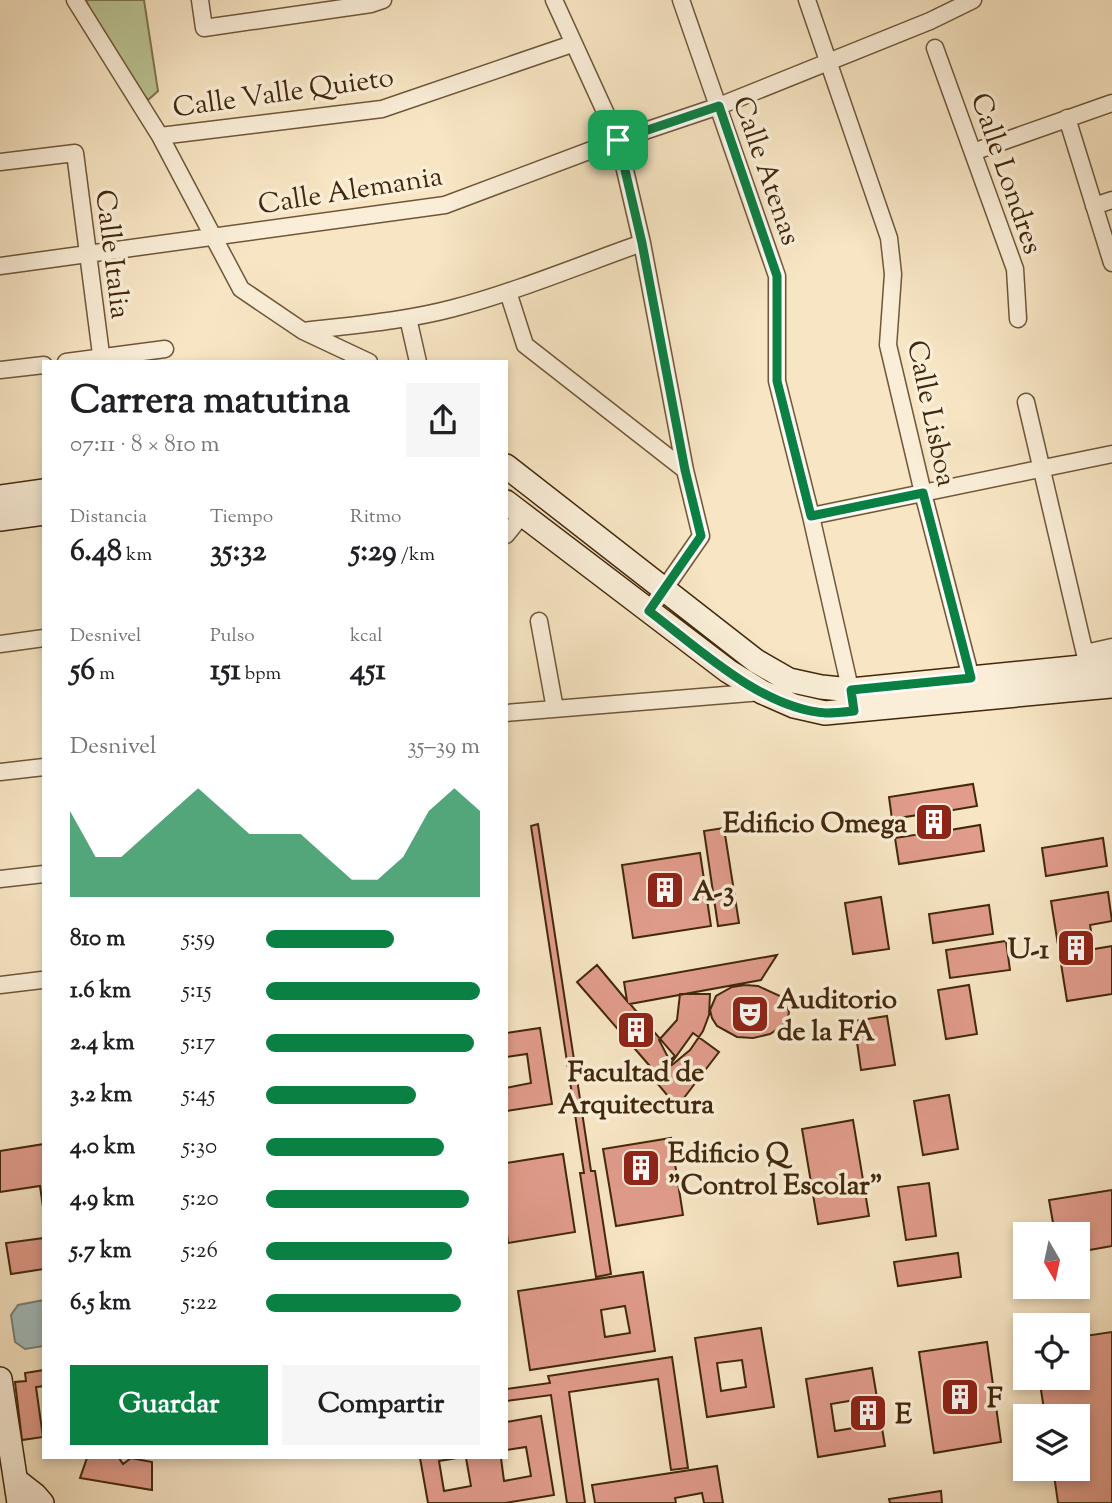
<!DOCTYPE html>
<html lang="es">
<meta charset="utf-8">
<style>
body{margin:0;font-family:"Sorts Mill Goudy",serif;background:#f6f6f6;color:#202124;height:100vh;display:flex;flex-direction:column;font-size:26px;white-space:nowrap}
*{box-sizing:border-box;margin:0}
p{font-size:23px;color:#757577}
.icon{flex:none;width:38px;height:38px;fill:none;stroke:currentColor;stroke-width:2;stroke-linecap:round;stroke-linejoin:round}
.map{position:relative;flex:1;overflow:hidden}
.panel{position:absolute;left:42px;top:360px;width:466px;height:1099px;display:flex;flex-direction:column;background:#fff;border-radius:0px;box-shadow:0 4px 10px #0003}
.panel>*{flex:none}
.needle{width:46px;rotate:171deg}
.fabs{position:absolute;left:1013px;top:1222px;display:grid;gap:14px}
.fabs a{display:grid;place-items:center;width:77px;height:77px;border-radius:0px;background:#fff;box-shadow:0 4px 10px #0003;font-size:35px}
.pin{position:absolute;display:grid;place-items:center;width:60px;height:60px;color:#fff;margin:-30px;border-radius:14px;box-shadow:0 4px 10px #0006}
.round{display:grid;place-items:center;flex:none;width:74px;height:74px;border-radius:0px;background:#f6f6f6}
.headline{display:flex;align-items:center;justify-content:space-between;height:119px;padding:0 28px}
h1{font-size:38px;font-weight:800;line-height:52px}
.stats{display:grid;grid-template-columns:repeat(3,1fr);gap:10px;height:119px;padding:7px 28px}
.stats div{display:grid;align-content:center}
.stats b{font-size:30px;font-weight:800}
.stats small{font-size:19px;font-weight:400}
.stats p{font-size:19px}
.chart{height:196px;padding:14px 28px}
.chart p{display:flex;justify-content:space-between}
.chart svg{width:100%;height:126px;margin-top:7px;fill:#0b8043;opacity:.7}
.button{display:flex;gap:14px;margin-top:auto;padding:14px 28px}
.button a{flex:1;height:80px;border-radius:0px;background:#0b8043;color:#fff;font-size:28px;font-weight:800;line-height:80px;text-align:center}
.button a+a{background:#f6f6f6;color:#202124}
ul{padding:0 28px;list-style:none;font-size:23px}
li{display:grid;grid-template-columns:112px 84px 1fr;align-items:center;height:52px}
li i{height:18px;border-radius:9px;background:#0b8043}
.map>svg:first-child{display:block}
.green{fill:#bbc595;stroke:#7e7650;stroke-width:2}
.water{fill:#a2bcbe;stroke:#7c8176;stroke-width:2}
.building{fill:#e19c8b;stroke:#42280b;stroke-width:2;fill-rule:evenodd}
.lines{fill:none;stroke-linecap:round;stroke-linejoin:round}
.street-casing{stroke:#6f5739;stroke-width:19}
.secondary-casing{stroke:#42280b;stroke-width:26}
.street{stroke:#faeed8;stroke-width:16}
.secondary{stroke:#faeed8;stroke-width:23}
.route-casing{stroke:#fff;stroke-width:14}
.route{stroke:#0b8043;stroke-width:9}
.labels{text-anchor:middle;stroke-width:7;stroke-linejoin:round;paint-order:stroke}
.street-label{font-size:28px;fill:#42280b;stroke:#faeed8}
.poi-label{font-size:28px;font-weight:bold;fill:#42280b;stroke:#faeed8;text-anchor:start}
</style>
<div class="map">
<svg width="1112" height="1503" viewBox="0 0 1112 1503">
<rect width="100%" height="100%" fill="#f7e5c3"/>
<filter id="stains"><feTurbulence type="fractalNoise" baseFrequency=".00286" numOctaves="4"/><feColorMatrix values="0 0 0 0 .2 0 0 0 0 .09 0 0 0 0 .02 0 0 0 .5 -.17"/></filter>
<radialGradient id="worn" r=".72"><stop offset=".6" stop-color="#630" stop-opacity="0"/><stop offset="1" stop-color="#630" stop-opacity=".3"/></radialGradient>
<path class="green" d="M86,0H144L158,91L148,100L108,52Z"/>
<path class="water" d="M44,1300V1346L25,1349L15,1342L11,1315L18,1305Z"/>
<path class="building" d="M973,784L977,806L947,811L950,830L980,825L984,851L899,864L895,838L921,834L918,815L892,819L889,797Z
M538,824L591,1171H595L611,1274L596,1277L580,1173H584L531,826Z
M724,828L739,923L718,926L704,831Z
M1103,838L1107,866L1046,876L1042,848Z
M700,853L711,926L633,938L622,865Z
M1108,892L1112,921L1090,925L1094,949L1112,946V994L1067,1001L1051,901Z
M881,897L889,949L853,954L845,903Z
M989,905L993,934L933,943L929,914Z
M1006,941L1010,970L950,978L946,950Z
M777,955L761,980L630,1004L675,1056L655,1072L577,982L597,965L627,1001L624,982Z
M745,985L758,986L780,996L789,1011L788,1019L782,1026L770,1034L753,1038L737,1037L717,1026L712,1018L710,1010L716,996L732,987Z
M969,985L977,1034L946,1039L938,990Z
M680,994H710L709,1015L703,1031L690,1050L672,1065L659,1040L677,1020Z
M887,1016L895,1065L861,1070L854,1021Z
M540,1028L552,1104L506,1111V1088L531,1083L527,1054L506,1057V1033Z
M693,1033L719,1052L677,1107L657,1083Z
M949,1095L958,1149L923,1155L914,1101Z
M853,1120L869,1216L818,1224L802,1129Z
M671,1138L683,1215L616,1226L603,1149Z
M44,1144V1214L40,1186L0,1192V1151Z
M563,1154L575,1232L508,1243L506,1225V1163Z
M929,1183L936,1236L906,1240L898,1187Z
M1112,1190V1246L1078,1252V1234H1055L1049,1200Z
M44,1238V1269L11,1274L6,1243Z
M958,1253L961,1277L898,1286L894,1262Z
M643,1272L655,1351L530,1370L518,1291ZM625,1306L630,1333L605,1337L601,1310Z
M761,1328L774,1407L707,1417L695,1338ZM742,1360L746,1387L721,1391L717,1363Z
M1112,1332V1503H1058L1053,1468H1078V1416H1045L1039,1377H1078V1337Z
M987,1342L1001,1442L934,1453L919,1352Z
M672,1357L688,1468L671,1470L658,1379L569,1392L585,1503H567L551,1395L506,1401V1389L550,1383L548,1376Z
M872,1368L885,1446L818,1457L806,1379ZM855,1400L860,1427L835,1431L831,1404Z
M44,1370V1386L36,1387L43,1437L22,1440L15,1382L26,1381L25,1373Z
M541,1416L554,1495L505,1503H428L420,1458H457L439,1461L444,1491L471,1486L466,1458H501L504,1481L531,1476L526,1447L506,1450V1422Z
M87,1458H119L123,1464L131,1458L152,1462V1490L80,1478Z
M717,1466L723,1503H704L702,1493L675,1498L676,1503H595L592,1485Z
M941,1491L942,1503H890L889,1499Z"/>
<g class="lines">
<defs>
<path id="street" d="M75,0L160,136L241,289L303,331L369,362
M200,0L204,28L371,4L383,0
M554,0L618,140L642,243L685,470L701,536L649,611
M681,0L777,276V381L811,516L852,697
M807,0L889,238L893,274L888,345L923,493L971,678
M935,48L1015,269L1018,319
M1067,118L1112,263
M160,136L382,109L572,44
M973,152L1112,103
M0,162L75,153L102,362
M1094,206L1112,200
M0,266L445,205L618,140L719,106L930,21L973,0
M508,292L525,345L685,470
M408,318L418,362
M304,331C354,325 405,321 454,308C518,291 580,265 642,243
M66,362L165,349
M0,370L44,365
M1026,402L1088,667
M811,516L1112,454
M506,535L523,514
M539,621L555,709
M0,644L44,638
M1085,653L1112,647
M506,713L762,692
M0,772L44,767
M0,879L44,874
M0,985L42,980"/>
<path id="secondary" d="M506,466L756,661L789,680L821,687L851,690L1112,664
M0,497L44,491
M506,502L728,671L762,692L794,706L825,713L1112,686
M0,519L44,513
M0,1379L19,1503
M17,1481L35,1495L42,1503"/>
</defs>
<use href="#street" class="street-casing"/>
<use href="#secondary" class="secondary-casing"/>
<use href="#street" class="street"/>
<use href="#secondary" class="secondary"/>
</g>
<g class="lines">
<defs>
<path id="route" d="M719,106L777,276V381L811,516L923,493L971,678L851,690L854,711C845,712 835,713 826,713C762,709 698,648 649,611L701,536L685,470L642,243L618,140Z"/>
</defs>
<use href="#route" class="route-casing"/>
<use href="#route" class="route"/>
</g>
<defs>
<symbol id="building-square" viewBox="-11 -11 22 22"><rect x="-9" y="-9" width="18" height="18" rx="4" fill="#8f2418" stroke="#faeed8"/><path d="M-4-6H4V6H1V3H-1V6H-4ZM-2.5-4.3h1.7v1.8h-1.7ZM.8-4.3h1.7v1.8H.8ZM-2.5-1h1.7V.8h-1.7ZM.8-1h1.7V.8H.8Z" fill="#fff"/></symbol>
<symbol id="theatre-square" viewBox="-11 -11 22 22"><rect x="-9" y="-9" width="18" height="18" rx="4" fill="#8f2418" stroke="#faeed8"/><path d="M-5-5.5Q0-4 5-5.5V0Q5 5 0 6Q-5 5-5 0ZM-3.3-2.5H-1v1.5H-3.3ZM1-2.5H3.3v1.5H1ZM-2.8 1Q0 5.5 2.8 1Z" fill="#fff"/></symbol>
</defs>
<g fill-rule="evenodd">
<use href="#building-square" x="912" y="800" width="44" height="44"/>
<use href="#building-square" x="643" y="868" width="44" height="44"/>
<use href="#building-square" x="1054" y="926" width="44" height="44"/>
<use href="#theatre-square" x="728" y="992" width="44" height="44"/>
<use href="#building-square" x="614" y="1008" width="44" height="44"/>
<use href="#building-square" x="619" y="1146" width="44" height="44"/>
<use href="#building-square" x="938" y="1375" width="44" height="44"/>
<use href="#building-square" x="846" y="1391" width="44" height="44"/>
</g>
<g class="labels">
<g class="street-label">
<text transform="translate(283 91) rotate(-8)" y="10">Calle Valle Quieto</text>
<text transform="translate(768 170) rotate(71)" y="10">Calle Atenas</text>
<text transform="translate(1008 173) rotate(71)" y="10">Calle Londres</text>
<text transform="translate(350 189) rotate(-9)" y="10">Calle Alemania</text>
<text transform="translate(114 254) rotate(83)" y="10">Calle Italia</text>
<text transform="translate(933 413) rotate(78)" y="10">Calle Lisboa</text>
</g>
<g class="poi-label">
<text x="907" y="832" text-anchor="end">Edificio Omega</text>
<text x="692" y="900">A-3</text>
<text x="1049" y="958" text-anchor="end">U-1</text>
<text x="777" y="1008">Auditorio<tspan x="777" dy="32">de la FA</tspan></text>
<text x="636" y="1081" text-anchor="middle">Facultad de<tspan x="636" dy="32">Arquitectura</tspan></text>
<text x="668" y="1162">Edificio Q<tspan x="668" dy="32">"Control Escolar"</tspan></text>
<text x="987" y="1407">F</text>
<text x="895" y="1423">E</text>
</g>
</g>
<rect width="100%" height="100%" filter="url(#stains)"/>
<rect width="100%" height="100%" fill="url(#worn)"/>
</svg>
<div class="fabs">
<a><svg class="needle" viewBox="-14 -14 28 28"><path d="M0-13l5 13h-10z" fill="#e53935"/><path d="M0 13l5-13h-10z" fill="#757577"/></svg></a>
<a><svg class="icon" aria-label="locate" viewBox="0 0 24 24"><circle cx="12" cy="12" r="6"/><path d="M12 2v4M12 18v4M2 12h4M18 12h4"/></svg></a>
<a><svg class="icon" aria-label="layers" viewBox="0 0 24 24"><path d="M12 4l9 5-9 5-9-5zM3 14l9 5 9-5"/></svg></a>
</div>
<div class="pin" style="left:618px;top:140px;background:#1e9e55"><svg class="icon" aria-label="arrive" viewBox="0 0 24 24"><path d="M6 21V4h12l-3 4 3 4H6"/></svg></div>
<section class="panel">
<div class="headline"><div><h1>Carrera matutina</h1><p>07:11 · 8 × 810 m</p></div><a class="round"><svg class="icon" aria-label="share" viewBox="0 0 24 24"><path d="M12 15V3M7 8l5-5 5 5M5 13v7h14v-7"/></svg></a></div>
<div class="stats">
<div><p>Distancia</p><b>6.48<small> km</small></b></div>
<div><p>Tiempo</p><b>35:32</b></div>
<div><p>Ritmo</p><b>5:29<small> /km</small></b></div>
</div>
<div class="stats">
<div><p>Desnivel</p><b>56<small> m</small></b></div>
<div><p>Pulso</p><b>151<small> bpm</small></b></div>
<div><p>kcal</p><b>451</b></div>
</div>
<div class="chart"><p><span>Desnivel</span>35–39 m</p>
<svg viewBox="0 0 160 44" preserveAspectRatio="none"><path d="M0 44V14L10 30L20 30L30 22L40 14L50 6L60 14L70 22L80 22L90 22L100 30L110 38L120 38L130 30L140 14L150 6L160 14V44z"/></svg>
</div>
<ul>
<li><b>810 m</b>5:59<i style="width:60%"></i></li>
<li><b>1.6 km</b>5:15<i style="width:100%"></i></li>
<li><b>2.4 km</b>5:17<i style="width:97%"></i></li>
<li><b>3.2 km</b>5:45<i style="width:70%"></i></li>
<li><b>4.0 km</b>5:30<i style="width:83%"></i></li>
<li><b>4.9 km</b>5:20<i style="width:95%"></i></li>
<li><b>5.7 km</b>5:26<i style="width:87%"></i></li>
<li><b>6.5 km</b>5:22<i style="width:91%"></i></li>
</ul>
<div class="button"><a>Guardar</a><a>Compartir</a></div>
</section>
</div>
